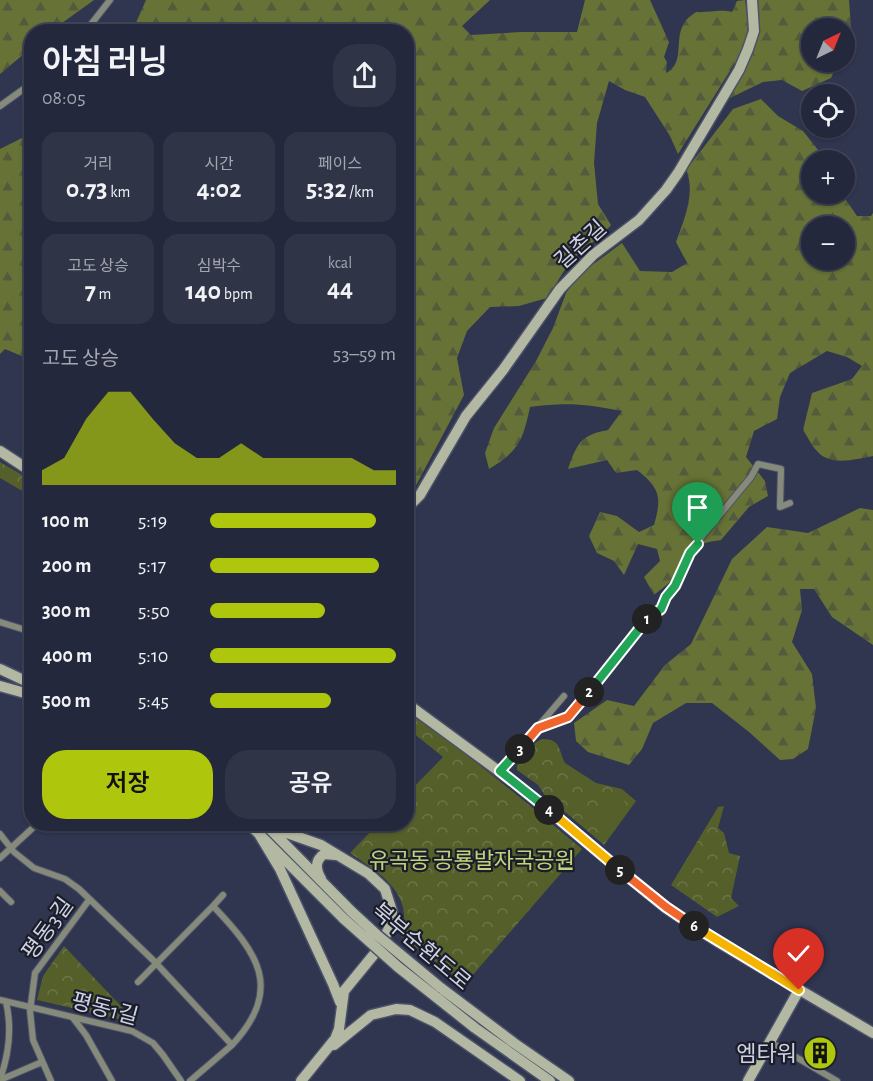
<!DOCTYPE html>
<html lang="ko">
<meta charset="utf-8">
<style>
body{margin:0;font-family:"Alegreya Sans","Noto Sans KR",sans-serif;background:#303447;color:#f1f3f6;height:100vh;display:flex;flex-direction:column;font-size:22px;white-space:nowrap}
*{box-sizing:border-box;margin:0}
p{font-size:20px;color:#a3a6af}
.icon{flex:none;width:33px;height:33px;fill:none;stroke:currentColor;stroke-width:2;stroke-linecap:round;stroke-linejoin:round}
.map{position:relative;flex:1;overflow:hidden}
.panel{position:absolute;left:24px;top:24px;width:390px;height:807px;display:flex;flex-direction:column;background:#24283c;border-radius:24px;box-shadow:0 2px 4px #0004,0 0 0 2px #414456}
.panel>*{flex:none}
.needle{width:39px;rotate:43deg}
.fabs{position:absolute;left:801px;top:18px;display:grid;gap:12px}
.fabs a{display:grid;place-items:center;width:54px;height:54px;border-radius:50%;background:#24283c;box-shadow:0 2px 4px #0004,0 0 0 2px #414456;font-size:30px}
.pin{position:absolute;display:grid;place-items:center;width:51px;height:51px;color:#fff;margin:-62px -26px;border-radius:50% 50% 50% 0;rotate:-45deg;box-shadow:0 0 6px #0007}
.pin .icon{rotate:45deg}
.km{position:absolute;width:30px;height:30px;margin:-15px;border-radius:50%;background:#222;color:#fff;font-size:16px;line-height:30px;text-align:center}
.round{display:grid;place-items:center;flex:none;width:63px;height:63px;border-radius:24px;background:#303447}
.summary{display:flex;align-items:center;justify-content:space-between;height:102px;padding:0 18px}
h1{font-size:33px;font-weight:600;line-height:45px}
.stats{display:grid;grid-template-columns:repeat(3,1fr);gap:9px;height:102px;padding:6px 18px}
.stats div{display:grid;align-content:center;border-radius:15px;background:#303447;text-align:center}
.stats b{font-size:26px;font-weight:600}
.stats small{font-size:16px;font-weight:400}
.stats p{font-size:16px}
.chart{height:168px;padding:12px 18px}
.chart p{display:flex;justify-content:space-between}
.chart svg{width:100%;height:108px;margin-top:6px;fill:#aec60c;opacity:.7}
.button{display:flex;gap:12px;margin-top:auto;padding:12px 18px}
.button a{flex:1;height:69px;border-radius:24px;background:#aec60c;color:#111;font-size:24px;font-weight:600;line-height:69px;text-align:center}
.button a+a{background:#303447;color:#f1f3f6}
ul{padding:0 18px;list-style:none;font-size:20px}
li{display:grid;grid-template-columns:96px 72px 1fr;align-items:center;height:45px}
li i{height:15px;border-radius:8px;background:#aec60c}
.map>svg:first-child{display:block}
.forest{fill:url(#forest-firs);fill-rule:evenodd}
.park{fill:url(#park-crowns)}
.pitch{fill:#555f2a}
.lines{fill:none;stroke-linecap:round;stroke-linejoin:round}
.street-casing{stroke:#4c516a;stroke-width:8}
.secondary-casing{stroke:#4c516a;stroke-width:13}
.street{stroke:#868a7b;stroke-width:6}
.secondary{stroke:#b2b8a1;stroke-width:10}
.secondary-bridge-casing{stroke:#4c516a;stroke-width:13;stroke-linecap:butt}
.secondary-bridge{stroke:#b2b8a1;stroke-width:10}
.split-1-casing{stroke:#fff;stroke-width:12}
.split-2-casing{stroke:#fff;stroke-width:12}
.split-3-casing{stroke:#fff;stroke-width:12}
.split-4-casing{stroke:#fff;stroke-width:12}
.split-5-casing{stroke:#fff;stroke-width:12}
.split-6-casing{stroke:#fff;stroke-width:12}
.split-7-casing{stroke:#fff;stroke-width:12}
.split-8-casing{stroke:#fff;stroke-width:12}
.split-1{stroke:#22a559;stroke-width:8}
.split-2{stroke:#22a559;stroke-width:8}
.split-3{stroke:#f0652b;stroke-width:8}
.split-4{stroke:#22a559;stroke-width:8}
.split-5{stroke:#f5b400;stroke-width:8}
.split-6{stroke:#f0652b;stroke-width:8}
.split-7{stroke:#f5b400;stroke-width:8}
.split-8{stroke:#f5b400;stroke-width:8}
.labels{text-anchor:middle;stroke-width:4.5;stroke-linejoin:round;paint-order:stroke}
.street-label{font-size:22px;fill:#ced2e3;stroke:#1b1e2a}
.park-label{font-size:22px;fill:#c2d47b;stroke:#1b1e2a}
.poi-label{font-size:22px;fill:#ced2e3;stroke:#1b1e2a;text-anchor:end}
</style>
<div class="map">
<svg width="873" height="1081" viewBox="0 0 873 1081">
<defs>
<pattern id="forest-firs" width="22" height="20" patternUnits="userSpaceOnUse" patternTransform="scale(1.5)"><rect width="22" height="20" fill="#667236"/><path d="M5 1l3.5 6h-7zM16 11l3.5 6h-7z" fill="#545b3c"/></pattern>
<pattern id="park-crowns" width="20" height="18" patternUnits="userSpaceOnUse" patternTransform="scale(1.5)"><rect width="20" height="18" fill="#555f2a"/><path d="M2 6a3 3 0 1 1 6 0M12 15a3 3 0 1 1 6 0" fill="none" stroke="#6c7549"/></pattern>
</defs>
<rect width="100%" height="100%" fill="#303550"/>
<path class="forest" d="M0,0H94L51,31L32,32L31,48L0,74Z
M146,0H490L462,26L471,35L521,32H577L585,0H650L669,42L664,57L667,62L666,73C686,63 673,38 685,22C687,18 692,15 696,12C709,13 719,9 732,12L737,1L745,0L748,22V42L678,154L670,136L645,97L625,90L609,81L597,123L594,163L598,204L611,225L599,239L585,246L564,271L547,298L519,306L490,307L467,331L457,358L464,395L413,491L407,498L406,32H129L135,25Z
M758,0H849L851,28L845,38L844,28H812V62H838L831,78L802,91L782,80L763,82L728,99C749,65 761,41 758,0Z
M761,99L778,116L803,131L826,160H812V194H842L857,216H871L873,213V456C856,459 830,467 817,451C811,445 808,437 803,430L812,393L852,379L862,366L847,357L827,351L790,373L780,397L777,419L754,431L746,457L765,481L768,496L749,507L721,540C683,544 690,561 669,583C664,587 659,591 654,595L644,577L660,561L657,549L638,544L624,575L614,561L597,553L589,536L600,512L617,516L639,532L654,525C662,497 660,488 637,470L616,473L607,460L568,469C577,444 580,435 608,430L622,411C586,404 567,402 530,407C523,440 519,451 489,469L485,453L494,428L536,361L553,328L566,293L580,274L622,243L640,271L672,272L687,263L676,242C684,220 696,192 686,170L733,109ZM812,226H844V260H812Z
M31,130V360L5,349L0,354V149L22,138Z
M860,508L873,510V645L832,617L814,589H800L802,610L792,642L812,674L816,708L808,749L793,759L780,760L749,732L712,703H686L653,723L642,749L629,765L588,752L576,741L574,723L607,700L634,706L665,665L691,644L732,559L767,527L808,533Z"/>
<path class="park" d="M0,462L31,480V496L0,478Z
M407,712C468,753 524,801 582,849L465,984L401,936C415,894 380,873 350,853L378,824H406L407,794L443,757L407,728Z
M542,739C562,739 558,750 565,763L596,783L622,789L636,801L604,845L544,794L538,785L517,770C516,758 532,744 542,739Z
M724,806L718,828L724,833L729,853L740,856L731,898L739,906L717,917L671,885L718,807Z
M64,946L137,1023L37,1000L43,976Z"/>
<path class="pitch" d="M611,791L625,802L604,830L590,819Z"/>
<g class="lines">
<defs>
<path id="street" d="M85,32L110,0
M0,106L32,83
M406,539H408
M0,622L32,632
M538,728L568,717L574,711L651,616L661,609L666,597L675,586L690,553L704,534L751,477L758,464L781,469L780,507L790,503
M500,771L564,696
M0,834L14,852L34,868L65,879L79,889L155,962L232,1045L190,1081
M0,858L37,824
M0,891L11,902
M213,906L223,895
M138,982L213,906C258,953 284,989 232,1045
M0,1000L132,1031L153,1043L163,1055L181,1081
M73,1018L86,1035L112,1081
M770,1042L837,1081
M0,1079C9,1054 12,1028 6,1002
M0,1080L42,1062
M51,1081L33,1040L30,1011L35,973L89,900"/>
<path id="secondary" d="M0,451L32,472
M406,509L420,495L466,416L503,370L560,289L593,255L639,220L666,190L678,173L739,70L748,49L754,31L752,0
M0,669L32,684
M0,686L32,695
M406,703L515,783L665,907L720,943L873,1033
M249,824L344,919
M268,824L287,833L321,845L369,874L385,889L392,911L391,924L380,947L344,991L339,1029L335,1039L301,1081
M270,829L352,912
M259,834L280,869L333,984L340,1002
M321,879C316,870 314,861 324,854L336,855
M441,988L514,1043L569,1081
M436,997L475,1028L550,1081
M334,1045L371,1015L396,1009L410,1010L435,1022L520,1081
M748,1081L799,990"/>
</defs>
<use href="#street" class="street-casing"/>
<use href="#secondary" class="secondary-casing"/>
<use href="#street" class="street"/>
<use href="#secondary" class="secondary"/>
<defs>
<path id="secondary-bridge" d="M352,912L377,935L441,988
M344,919L398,967L436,997"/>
</defs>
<use href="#secondary-bridge" class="secondary-bridge-casing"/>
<use href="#secondary-bridge" class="secondary-bridge"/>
</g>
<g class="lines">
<defs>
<path id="split-1" d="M647,619L661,609L666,597L675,586L690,553L698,544"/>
<path id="split-2" d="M589,692L647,619"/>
<path id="split-3" d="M520,749L538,728L568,717L589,692"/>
<path id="split-4" d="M520,749L500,771L549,810"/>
<path id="split-5" d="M549,810L620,870"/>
<path id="split-6" d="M620,870L666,907L694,926"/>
<path id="split-7" d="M694,926L773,974"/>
<path id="split-8" d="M773,974L799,990"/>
</defs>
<use href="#split-1" class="split-1-casing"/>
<use href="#split-2" class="split-2-casing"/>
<use href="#split-3" class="split-3-casing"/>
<use href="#split-4" class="split-4-casing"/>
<use href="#split-5" class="split-5-casing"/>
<use href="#split-6" class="split-6-casing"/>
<use href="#split-7" class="split-7-casing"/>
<use href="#split-8" class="split-8-casing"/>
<use href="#split-1" class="split-1"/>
<use href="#split-2" class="split-2"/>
<use href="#split-3" class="split-3"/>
<use href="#split-4" class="split-4"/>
<use href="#split-5" class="split-5"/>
<use href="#split-6" class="split-6"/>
<use href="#split-7" class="split-7"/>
<use href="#split-8" class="split-8"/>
</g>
<defs>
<symbol id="building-disc" viewBox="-11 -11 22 22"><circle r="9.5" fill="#aec60c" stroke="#1b1e2a"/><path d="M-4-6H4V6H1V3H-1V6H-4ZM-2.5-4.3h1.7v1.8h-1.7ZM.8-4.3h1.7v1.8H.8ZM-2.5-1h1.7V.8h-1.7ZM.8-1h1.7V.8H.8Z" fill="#111"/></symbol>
</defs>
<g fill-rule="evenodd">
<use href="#building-disc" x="801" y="1034" width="38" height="38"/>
</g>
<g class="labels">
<g class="street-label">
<text transform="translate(580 244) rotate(-42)" y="8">길촌길</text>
<text transform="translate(47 928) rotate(-54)" y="8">평동3길</text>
<text transform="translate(422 946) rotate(40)" y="8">북부순환도로</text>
<text transform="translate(105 1008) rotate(15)" y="8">평동1길</text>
</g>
<g class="park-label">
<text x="472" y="868">유곡동 공룡발자국공원</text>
</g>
<g class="poi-label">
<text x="797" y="1061">엠타워</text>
</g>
</g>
</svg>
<div class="fabs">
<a><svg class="needle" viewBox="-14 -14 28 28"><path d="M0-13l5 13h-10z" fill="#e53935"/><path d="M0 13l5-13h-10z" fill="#a3a6af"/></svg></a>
<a><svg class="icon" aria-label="locate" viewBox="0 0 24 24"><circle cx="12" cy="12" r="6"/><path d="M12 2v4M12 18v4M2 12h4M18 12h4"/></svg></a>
<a>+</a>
<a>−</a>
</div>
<div class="pin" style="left:698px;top:544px;background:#1e9e55"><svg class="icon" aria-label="arrive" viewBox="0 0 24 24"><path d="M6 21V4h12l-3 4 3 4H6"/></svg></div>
<div class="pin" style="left:799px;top:990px;background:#d93025"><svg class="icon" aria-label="check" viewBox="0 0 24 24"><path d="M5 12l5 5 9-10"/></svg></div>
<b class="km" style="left:647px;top:619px">1</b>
<b class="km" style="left:589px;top:692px">2</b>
<b class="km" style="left:520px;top:749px">3</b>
<b class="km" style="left:549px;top:810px">4</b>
<b class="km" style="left:620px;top:870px">5</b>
<b class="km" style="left:694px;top:926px">6</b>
<section class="panel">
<div class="summary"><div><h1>아침 러닝</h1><p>08:05</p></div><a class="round"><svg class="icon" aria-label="share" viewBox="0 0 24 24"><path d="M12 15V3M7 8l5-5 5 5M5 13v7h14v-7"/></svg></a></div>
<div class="stats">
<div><p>거리</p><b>0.73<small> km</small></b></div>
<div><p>시간</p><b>4:02</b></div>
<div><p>페이스</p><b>5:32<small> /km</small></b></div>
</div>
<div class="stats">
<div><p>고도 상승</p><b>7<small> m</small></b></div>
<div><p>심박수</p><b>140<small> bpm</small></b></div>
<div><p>kcal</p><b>44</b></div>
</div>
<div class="chart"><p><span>고도 상승</span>53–59 m</p>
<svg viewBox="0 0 160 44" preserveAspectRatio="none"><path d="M0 44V38L10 33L20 17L30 6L40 6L50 17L60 27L70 33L80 33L90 27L100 33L110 33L120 33L130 33L140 33L150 38L160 38V44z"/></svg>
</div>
<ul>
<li><b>100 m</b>5:19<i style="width:89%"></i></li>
<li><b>200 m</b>5:17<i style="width:91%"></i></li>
<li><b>300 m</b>5:50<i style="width:62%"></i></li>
<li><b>400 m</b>5:10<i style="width:100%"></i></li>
<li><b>500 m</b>5:45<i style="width:65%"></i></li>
</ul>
<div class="button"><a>저장</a><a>공유</a></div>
</section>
</div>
